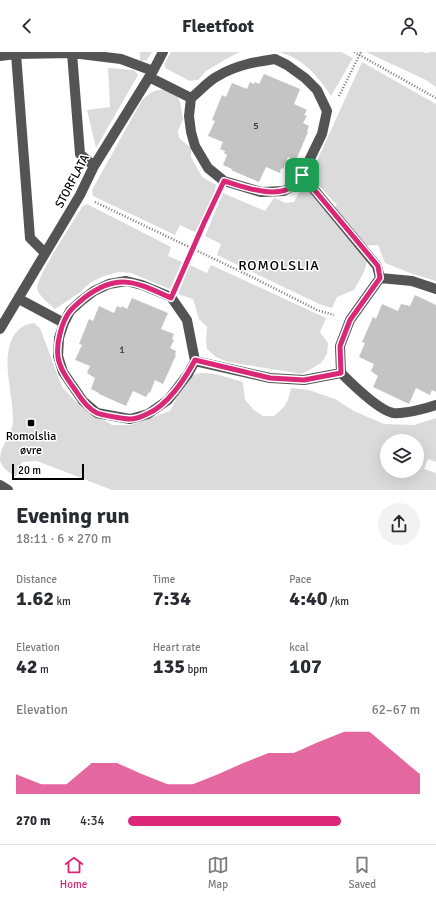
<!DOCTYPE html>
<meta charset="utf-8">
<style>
body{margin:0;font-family:Signika,sans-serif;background:#f2f2f3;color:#2b2b33;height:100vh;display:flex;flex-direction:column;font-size:15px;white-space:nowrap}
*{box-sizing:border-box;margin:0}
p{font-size:13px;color:#7c7c81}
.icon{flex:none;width:22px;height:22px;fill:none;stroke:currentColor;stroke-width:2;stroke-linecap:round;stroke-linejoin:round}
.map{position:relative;height:438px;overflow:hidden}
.drawer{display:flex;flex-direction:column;background:#fff;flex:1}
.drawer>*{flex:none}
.controls{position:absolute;left:380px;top:382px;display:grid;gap:8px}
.controls a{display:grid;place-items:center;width:44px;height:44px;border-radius:50%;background:#fff;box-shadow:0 4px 16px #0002;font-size:20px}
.scale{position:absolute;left:12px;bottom:10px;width:72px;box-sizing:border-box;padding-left:4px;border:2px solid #000;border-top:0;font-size:11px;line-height:14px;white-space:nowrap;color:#000;-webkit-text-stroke:3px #fff;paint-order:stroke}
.pin{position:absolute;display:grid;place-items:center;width:34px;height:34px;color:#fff;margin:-17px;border-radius:8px;box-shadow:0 2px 6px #0006}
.round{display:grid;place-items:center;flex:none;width:42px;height:42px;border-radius:21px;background:#f2f2f3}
.overview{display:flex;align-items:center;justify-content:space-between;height:68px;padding:0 16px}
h1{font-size:22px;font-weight:700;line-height:30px}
.metrics{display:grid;grid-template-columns:repeat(3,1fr);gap:6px;height:68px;padding:4px 16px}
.metrics div{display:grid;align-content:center}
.metrics b{font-size:20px;font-weight:700}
.metrics small{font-size:11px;font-weight:400}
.metrics p{font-size:11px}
.chart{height:112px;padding:8px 16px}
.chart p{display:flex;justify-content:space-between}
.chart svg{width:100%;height:72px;margin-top:4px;fill:#db2777;opacity:.7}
ul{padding:0 16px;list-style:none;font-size:13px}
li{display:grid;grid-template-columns:64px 48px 1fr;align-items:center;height:30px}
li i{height:10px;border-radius:5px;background:#db2777}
header{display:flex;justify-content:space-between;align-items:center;height:52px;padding:0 16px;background:#fff;font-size:18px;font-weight:700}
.dock{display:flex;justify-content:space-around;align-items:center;height:56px;border-top:1px solid #e1e1e2;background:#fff;font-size:11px;color:#7c7c81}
.dock a{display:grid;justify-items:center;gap:2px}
.dock .selected{color:#db2777}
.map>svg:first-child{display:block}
.green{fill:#dbdbdb;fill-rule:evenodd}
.building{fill:#c4c4c4}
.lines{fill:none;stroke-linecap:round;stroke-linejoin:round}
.path{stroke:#767676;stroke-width:2.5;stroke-dasharray:1 2;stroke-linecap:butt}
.minor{stroke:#545454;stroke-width:10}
.route-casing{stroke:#fff;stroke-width:8}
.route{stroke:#db2777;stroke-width:5}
.poi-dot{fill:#000;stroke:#fff;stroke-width:1.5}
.labels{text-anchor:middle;stroke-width:3;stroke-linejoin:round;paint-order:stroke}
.number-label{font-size:10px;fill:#313131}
.street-label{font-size:12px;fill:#000;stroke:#fff}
.poi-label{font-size:12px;fill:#000;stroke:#fff}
.quarter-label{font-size:14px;letter-spacing:1px;fill:#000;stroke:#fff}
</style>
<header><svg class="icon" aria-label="back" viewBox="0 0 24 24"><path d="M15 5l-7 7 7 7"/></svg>Fleetfoot<svg class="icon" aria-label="person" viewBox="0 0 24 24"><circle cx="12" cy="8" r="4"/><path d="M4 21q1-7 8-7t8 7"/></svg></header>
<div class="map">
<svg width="436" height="438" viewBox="0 0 436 438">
<rect width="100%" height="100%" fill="#fff"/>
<path class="green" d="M140,0H152L147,8L140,9Z
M171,0H240L228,6L206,19L198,28L190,29L165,16V11Z
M279,0H341L353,6L331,44C317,23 304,7 279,0Z
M366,0H421L427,1L430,0H436V35L426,28Z
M362,10L436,52V229L413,222L385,211L378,193L360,194L368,207L364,220L354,238L337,245L332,256L319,252L217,203L221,192L205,184L223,141L265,159L274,146L286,151L294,150L301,137L306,131L330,161L337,153L310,124Z
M108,16L134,18L138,23L96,96L87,58L110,55Z
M157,38H165L178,45L180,50L183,67L178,79L179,86L191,96V105L202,125L216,133L213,149L195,180L180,173L175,183L93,144L92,138L142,48L150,41Z
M87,152L171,195L168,204L182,210L170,237L131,221L119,220L104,224L91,230L79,241L55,257C50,252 38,244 37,236C36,226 75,167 82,155Z
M190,213L207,221L211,213L326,266L320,280L328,291L327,302L321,311L302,322L228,310L216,305L207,297L206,291L207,275L199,267L193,247L178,242Z
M34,271L40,276L62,335L75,349L94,362L112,373H130L170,359C175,350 183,330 191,324C204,316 229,326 243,330L245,348L254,358L263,364H274C286,355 288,350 291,336L309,338L335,347L354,359L384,372L414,373L436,366V410L428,407L424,417L436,421V438H112L37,409L22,410L16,425C9,420 2,417 0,408C0,393 13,383 13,368C13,340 0,307 14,283C21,275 23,273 34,271ZM387,389H417V419H387Z"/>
<path class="building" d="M264,22L300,37L294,52L307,58L304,63L307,64L303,71L309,74L307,79L308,80L296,108L288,105L283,117L281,116L280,121L266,115L259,130L231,118L232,117L223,113L227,103L224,101L225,99L220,97L223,90L208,84L215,69L212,68L222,43L226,45L232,31L247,37L250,30L254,32L255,30L259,32Z
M415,243L436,253V340L432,338L430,343L416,336L409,352L373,335L378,324L371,319L374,312L359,305L365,291L362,290L373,265L376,267L382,252L398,259L401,252L410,254Z
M132,246L168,261L161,277L174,282L172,287L174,288L170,296L176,299L175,303H176L163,332L155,328L150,341L149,340L146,345L133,339L126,354L99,342V341L91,337L95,326L87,321L90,314L75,308L82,293L79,292L89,267L93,269L99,254L114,261L117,254L121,256L122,254L127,257Z"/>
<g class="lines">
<path class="path" d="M354,0L436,46
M339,44L361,0
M95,150L252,225L317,258L334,263
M178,230L217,144"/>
<path class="minor" d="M72,1L121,7L153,19
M16,2L72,1L80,102L94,114
M0,4L16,2L30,186L45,201
M275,7L287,13L305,26L317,38L327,59L322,82L302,123L296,132L284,139L261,140L224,129L208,116L195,94L191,80L189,64L191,46C200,39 208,29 218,24C236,13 255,10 275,7Z
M149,25L191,46
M302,123L377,214L380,226L350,268L340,294L341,321C352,332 378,358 393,361C404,362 425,357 436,353
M380,226L412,229L436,237
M19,247L64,271
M0,277L80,143L94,114L153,19L163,0
M195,309L188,322L168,348L148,362L130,367L97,361L83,349L63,320L58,304L59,286L64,271L70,259L81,249L94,239L109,232L126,229L142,233L171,245L187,268L195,309L270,326L304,328L341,321
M0,433L8,438"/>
</g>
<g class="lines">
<defs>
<path id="route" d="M302,123L378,214L380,226L350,268L340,294L341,321L304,328L270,326L195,308C185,327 167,354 147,362C143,364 135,367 130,367C125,367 101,363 97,361C88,357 81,347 76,339C69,329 60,318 58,305C56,291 62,269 70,259C74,254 80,250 84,246C118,220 136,230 171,246L204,171L224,129C245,135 276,148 295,133C298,130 300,126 302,123Z"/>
</defs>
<use href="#route" class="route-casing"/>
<use href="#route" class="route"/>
</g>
<rect class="poi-dot" x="27" y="367" width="8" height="8" rx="2"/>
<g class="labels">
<g class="number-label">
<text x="256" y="77">5</text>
<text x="122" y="301">1</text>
</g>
<g class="street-label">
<text transform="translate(72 129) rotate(-62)" y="4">STORFLATA</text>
</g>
<g class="poi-label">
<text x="31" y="388">Romolslia<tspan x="31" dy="14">øvre</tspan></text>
</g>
<g class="quarter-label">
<text x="279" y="218">ROMOLSLIA</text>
</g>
</g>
</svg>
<div class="controls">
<a><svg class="icon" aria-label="layers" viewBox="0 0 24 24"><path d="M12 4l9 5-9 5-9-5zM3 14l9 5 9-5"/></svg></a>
</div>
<div class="scale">20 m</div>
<div class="pin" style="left:302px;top:123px;background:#1e9e55"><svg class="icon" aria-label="arrive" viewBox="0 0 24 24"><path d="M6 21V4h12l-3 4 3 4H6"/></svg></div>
</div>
<section class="drawer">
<div class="overview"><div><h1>Evening run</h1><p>18:11 · 6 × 270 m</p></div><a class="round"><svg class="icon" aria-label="share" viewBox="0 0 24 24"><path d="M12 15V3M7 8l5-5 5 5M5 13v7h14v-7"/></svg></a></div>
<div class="metrics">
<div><p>Distance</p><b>1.62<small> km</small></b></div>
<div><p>Time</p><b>7:34</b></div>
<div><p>Pace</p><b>4:40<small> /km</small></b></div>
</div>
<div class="metrics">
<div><p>Elevation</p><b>42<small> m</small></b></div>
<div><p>Heart rate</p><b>135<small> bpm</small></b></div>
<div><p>kcal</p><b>107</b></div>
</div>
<div class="chart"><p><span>Elevation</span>62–67 m</p>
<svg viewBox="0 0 160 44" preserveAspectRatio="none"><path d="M0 44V32L10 38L20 38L30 25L40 25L50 32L60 38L70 38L80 32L90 25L100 19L110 19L120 12L130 6L140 6L150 19L160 32V44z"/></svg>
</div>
<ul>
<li><b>270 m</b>4:34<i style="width:73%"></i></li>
</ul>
</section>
<nav class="dock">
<a class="selected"><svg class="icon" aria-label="home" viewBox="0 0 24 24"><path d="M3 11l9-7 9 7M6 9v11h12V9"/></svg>Home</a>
<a><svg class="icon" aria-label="map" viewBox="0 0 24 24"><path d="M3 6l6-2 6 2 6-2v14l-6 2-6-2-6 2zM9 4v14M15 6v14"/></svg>Map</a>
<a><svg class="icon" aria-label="saved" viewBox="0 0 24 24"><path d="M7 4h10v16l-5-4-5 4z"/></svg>Saved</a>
</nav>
